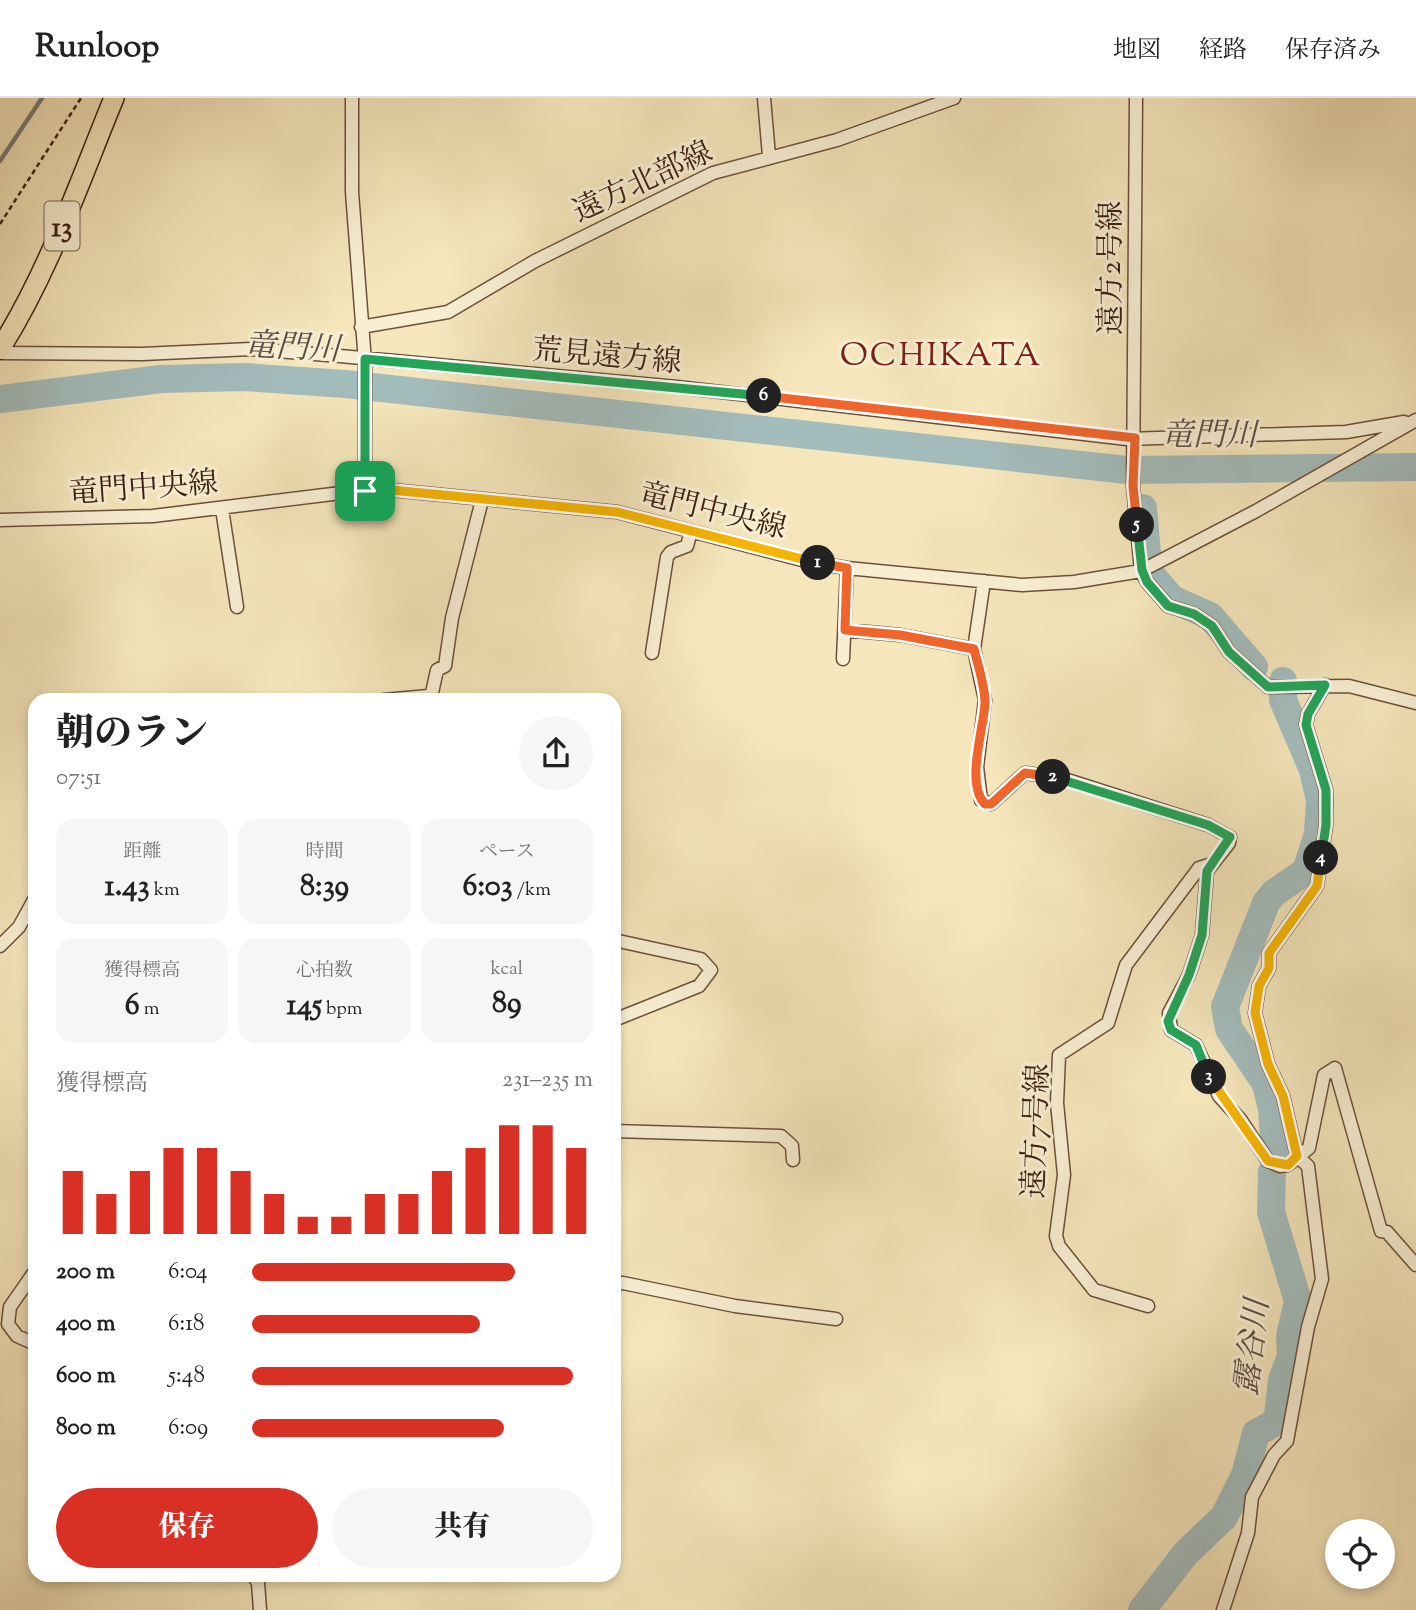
<!DOCTYPE html>
<html lang="ja">
<meta charset="utf-8">
<style>
body{margin:0;font-family:"Sorts Mill Goudy","Noto Serif JP",serif;background:#f6f6f6;color:#222;height:100vh;display:flex;flex-direction:column;font-size:26px;white-space:nowrap}
*{box-sizing:border-box;margin:0}
p{font-size:23px;color:#767676}
.icon{flex:none;width:38px;height:38px;fill:none;stroke:currentColor;stroke-width:2;stroke-linecap:round;stroke-linejoin:round}
.map{position:relative;flex:1;overflow:hidden}
.panel{position:absolute;left:28px;top:595px;width:593px;height:889px;display:flex;flex-direction:column;background:#fff;border-radius:21px;box-shadow:0 4px 10px #0003}
.panel>*{flex:none}
.tools{position:absolute;left:1325px;top:1421px;display:grid;gap:14px}
.tools a{display:grid;place-items:center;width:70px;height:70px;border-radius:50%;background:#fff;box-shadow:0 4px 10px #0003;font-size:35px}
.pin{position:absolute;display:grid;place-items:center;width:60px;height:60px;color:#fff;margin:-30px;border-radius:14px;box-shadow:0 4px 10px #0006}
.km{position:absolute;width:35px;height:35px;margin:-18px;border-radius:50%;background:#222;color:#fff;font-size:19px;line-height:35px;text-align:center}
.round{display:grid;place-items:center;flex:none;width:74px;height:74px;border-radius:37px;background:#f6f6f6}
.overview{display:flex;align-items:center;justify-content:space-between;height:119px;padding:0 28px}
h1{font-size:38px;font-weight:800;line-height:52px}
.figures{display:grid;grid-template-columns:repeat(3,1fr);gap:10px;height:119px;padding:7px 28px}
.figures div{display:grid;align-content:center;border-radius:18px;background:#f6f6f6;text-align:center}
.figures b{font-size:30px;font-weight:800}
.figures small{font-size:19px;font-weight:400}
.figures p{font-size:19px}
.chart{height:196px;padding:14px 28px}
.chart p{display:flex;justify-content:space-between}
.chart svg{width:100%;height:126px;margin-top:7px;stroke:#d93025;stroke-width:6}
.primary-button{display:flex;gap:14px;margin-top:auto;padding:14px 28px}
.primary-button a{flex:1;height:80px;border-radius:42px;background:#d93025;color:#fff;font-size:28px;font-weight:800;line-height:80px;text-align:center}
.primary-button a+a{background:#f6f6f6;color:#222}
ul{padding:0 28px;list-style:none;font-size:23px}
li{display:grid;grid-template-columns:112px 84px 1fr;align-items:center;height:52px}
li i{height:18px;border-radius:9px;background:#d93025}
header{display:flex;align-items:center;gap:42px;box-sizing:border-box;height:98px;padding:0 35px;background:#fff;border-bottom:2px solid #e0e0e0}
header strong{font-size:33px}
nav{display:flex;gap:38px;margin-inline-start:auto;font-size:24px}
.map>svg:first-child{display:block}
.lines{fill:none;stroke-linecap:round;stroke-linejoin:round}
.stream{stroke:#7a7d77;stroke-width:4.5}
.river{stroke:#a3bcbc;stroke-width:28}
.minor-casing{stroke:#6b503b;stroke-width:15}
.primary-casing{stroke:#3d1e10;stroke-width:22}
.path{stroke:#3d1e10;stroke-width:2.5;stroke-dasharray:5 3.5;stroke-linecap:butt}
.minor{stroke:#f8efd3;stroke-width:12}
.primary{stroke:#f5e6bb;stroke-width:19}
.split-1-casing{stroke:#fff;stroke-width:14}
.split-2-casing{stroke:#fff;stroke-width:14}
.split-3-casing{stroke:#fff;stroke-width:14}
.split-4-casing{stroke:#fff;stroke-width:14}
.split-5-casing{stroke:#fff;stroke-width:14}
.split-6-casing{stroke:#fff;stroke-width:14}
.split-7-casing{stroke:#fff;stroke-width:14}
.split-1{stroke:#f5b400;stroke-width:9}
.split-2{stroke:#f0652b;stroke-width:9}
.split-3{stroke:#22a559;stroke-width:9}
.split-4{stroke:#f5b400;stroke-width:9}
.split-5{stroke:#22a559;stroke-width:9}
.split-6{stroke:#f0652b;stroke-width:9}
.split-7{stroke:#22a559;stroke-width:9}
.labels{text-anchor:middle;stroke-width:6;stroke-linejoin:round;paint-order:stroke}
.shield{fill:#f8efd3;stroke:#755d4a;stroke-width:2}
.shield-label{font-size:28px;font-weight:bold;fill:#3d1e10}
.street-label{font-size:30px;fill:#3d1e10;stroke:#f8efd3}
.water-label{font-size:32px;font-style:italic;fill:#5c4d44;stroke:#f8efd3}
.quarter-label{font-size:33px;letter-spacing:2px;fill:#7a1f14;stroke:#f8efd3}
</style>
<header>
<strong>Runloop</strong>
<nav><a>地図</a><a>経路</a><a>保存済み</a></nav>
</header>
<div class="map">
<svg width="1416" height="1512" viewBox="0 0 1416 1512">
<rect width="100%" height="100%" fill="#f5e6bb"/>
<filter id="stains"><feTurbulence type="fractalNoise" baseFrequency=".00286" numOctaves="4"/><feColorMatrix values="0 0 0 0 .2 0 0 0 0 .09 0 0 0 0 .02 0 0 0 .5 -.17"/></filter>
<radialGradient id="worn" r=".72"><stop offset=".6" stop-color="#630" stop-opacity="0"/><stop offset="1" stop-color="#630" stop-opacity=".3"/></radialGradient>
<g class="lines">
<path class="stream" d="M0,63L42,0"/>
<path class="river" d="M0,301L161,281L244,279L345,286L1127,372L1416,369
M1143,410L1147,455
M1154,480L1172,501L1210,518L1254,569
M1275,1058L1272,1011L1266,986L1229,931L1225,909L1266,805L1274,795L1306,773L1318,736L1320,702L1313,672L1283,602V583
M1142,1512L1186,1455L1224,1419L1245,1377L1256,1335L1273,1326L1278,1317L1282,1282L1291,1258L1290,1238L1298,1203L1271,1114L1272,1074"/>
<defs>
<path id="minor" d="M352,0V94L365,264V393
M764,0L769,58
M1136,0L1133,388L1141,473L1147,484L1168,508L1194,516L1212,528L1229,554L1268,589L1349,588L1416,605
M361,229L448,214L535,163L713,75L837,42L954,0
M0,255L142,256L251,251L340,258L677,289L1127,341L1346,334L1404,324
M222,411L237,509
M0,422L153,418L349,394L391,392L617,414L810,464L847,470L1022,487L1074,484L1141,473L1256,413L1416,322
M984,483L974,551L985,602L977,669L981,702L991,706L1025,675L1061,680L1208,727L1230,739L1229,745L1207,773L1202,837L1189,877L1169,915L1171,932L1196,947L1219,998L1240,1021L1268,1063L1280,1068L1288,1067L1309,1050L1324,977L1335,970L1381,1133L1387,1134L1416,1167
M845,532L900,537L974,551
M652,555L667,459L671,454L687,448L691,433
M843,561L847,470
M384,602L428,598L432,595L437,572L445,568L452,520L482,402
M614,842L701,861L711,872L699,888L614,922
M0,848L19,829L35,800
M614,1033L781,1038L792,1048L793,1062
M35,1173L10,1209L8,1226L17,1238L35,1246
M614,1186L623,1185L735,1208L836,1221
M1148,1208L1094,1192L1059,1148L1056,1138L1064,1077L1057,1005L1059,957L1108,925L1126,867L1199,770L1212,766
M253,1477L258,1485L260,1512
M1223,1512L1248,1435L1252,1399L1274,1357L1287,1343L1308,1229L1322,1181L1308,1068L1297,1058L1283,998L1268,966L1255,915L1259,888L1269,870V855L1317,788L1326,727V692L1306,627L1308,616L1325,587"/>
<path id="primary" d="M0,251C49,173 79,85 114,0"/>
</defs>
<use href="#minor" class="minor-casing"/>
<use href="#primary" class="primary-casing"/>
<path class="path" d="M0,126L81,0"/>
<use href="#minor" class="minor"/>
<use href="#primary" class="primary"/>
</g>
<g class="lines">
<defs>
<path id="split-1" d="M365,393L391,392L617,414L818,465"/>
<path id="split-2" d="M818,465L847,470L845,532L900,537L974,551C978,568 985,587 985,605C984,630 965,686 985,706H991L1025,675L1053,679"/>
<path id="split-3" d="M1053,679L1208,727L1230,739L1207,773L1202,837L1189,877L1168,923L1171,932L1196,947L1209,979"/>
<path id="split-4" d="M1209,979L1268,1063L1288,1067L1297,1058L1283,998L1268,966L1255,915L1259,888L1269,870V855L1317,788L1321,760"/>
<path id="split-5" d="M1137,427L1142,472L1147,484L1168,508L1194,516L1212,528L1229,554L1268,589L1325,587L1308,616L1306,627L1326,692V727L1321,760"/>
<path id="split-6" d="M764,298L1135,340L1133,388L1137,427"/>
<path id="split-7" d="M365,393V261L764,298"/>
</defs>
<use href="#split-1" class="split-1-casing"/>
<use href="#split-2" class="split-2-casing"/>
<use href="#split-3" class="split-3-casing"/>
<use href="#split-4" class="split-4-casing"/>
<use href="#split-5" class="split-5-casing"/>
<use href="#split-6" class="split-6-casing"/>
<use href="#split-7" class="split-7-casing"/>
<use href="#split-1" class="split-1"/>
<use href="#split-2" class="split-2"/>
<use href="#split-3" class="split-3"/>
<use href="#split-4" class="split-4"/>
<use href="#split-5" class="split-5"/>
<use href="#split-6" class="split-6"/>
<use href="#split-7" class="split-7"/>
</g>
<g class="labels">
<rect class="shield" x="44.5" y="103.5" width="35" height="49" rx="5"/>
<g class="shield-label">
<text x="62" y="138">13</text>
</g>
<g class="street-label">
<text transform="translate(642 83) rotate(-25)" y="10">遠方北部線</text>
<text transform="translate(1110 170) rotate(-90)" y="10">遠方2号線</text>
<text transform="translate(607 257) rotate(5)" y="10">荒見遠方線</text>
<text transform="translate(143 389) rotate(-4)" y="10">竜門中央線</text>
<text transform="translate(713 412) rotate(14)" y="10">竜門中央線</text>
<text transform="translate(1035 1033) rotate(-88)" y="10">遠方7号線</text>
</g>
<g class="water-label">
<text transform="translate(292 248) rotate(3)" y="11">竜門川</text>
<text x="1209" y="347">竜門川</text>
<text transform="translate(1251 1249) rotate(-83)" y="11">露谷川</text>
</g>
<g class="quarter-label">
<text x="941" y="267">OCHIKATA</text>
</g>
</g>
<rect width="100%" height="100%" filter="url(#stains)"/>
<rect width="100%" height="100%" fill="url(#worn)"/>
</svg>
<div class="tools">
<a><svg class="icon" aria-label="locate" viewBox="0 0 24 24"><circle cx="12" cy="12" r="6"/><path d="M12 2v4M12 18v4M2 12h4M18 12h4"/></svg></a>
</div>
<div class="pin" style="left:365px;top:393px;background:#1e9e55"><svg class="icon" aria-label="arrive" viewBox="0 0 24 24"><path d="M6 21V4h12l-3 4 3 4H6"/></svg></div>
<b class="km" style="left:818px;top:465px">1</b>
<b class="km" style="left:1053px;top:679px">2</b>
<b class="km" style="left:1209px;top:979px">3</b>
<b class="km" style="left:1321px;top:760px">4</b>
<b class="km" style="left:1137px;top:427px">5</b>
<b class="km" style="left:764px;top:298px">6</b>
<section class="panel">
<div class="overview"><div><h1>朝のラン</h1><p>07:51</p></div><a class="round"><svg class="icon" aria-label="share" viewBox="0 0 24 24"><path d="M12 15V3M7 8l5-5 5 5M5 13v7h14v-7"/></svg></a></div>
<div class="figures">
<div><p>距離</p><b>1.43<small> km</small></b></div>
<div><p>時間</p><b>8:39</b></div>
<div><p>ペース</p><b>6:03<small> /km</small></b></div>
</div>
<div class="figures">
<div><p>獲得標高</p><b>6<small> m</small></b></div>
<div><p>心拍数</p><b>145<small> bpm</small></b></div>
<div><p>kcal</p><b>89</b></div>
</div>
<div class="chart"><p><span>獲得標高</span>231–235 m</p>
<svg viewBox="0 0 160 44" preserveAspectRatio="none"><path d="M5 44V22M15 44V30M25 44V22M35 44V14M45 44V14M55 44V22M65 44V30M75 44V38M85 44V38M95 44V30M105 44V30M115 44V22M125 44V14M135 44V6M145 44V6M155 44V14"/></svg>
</div>
<ul>
<li><b>200 m</b>6:04<i style="width:77%"></i></li>
<li><b>400 m</b>6:18<i style="width:67%"></i></li>
<li><b>600 m</b>5:48<i style="width:94%"></i></li>
<li><b>800 m</b>6:09<i style="width:74%"></i></li>
</ul>
<div class="primary-button"><a>保存</a><a>共有</a></div>
</section>
</div>
